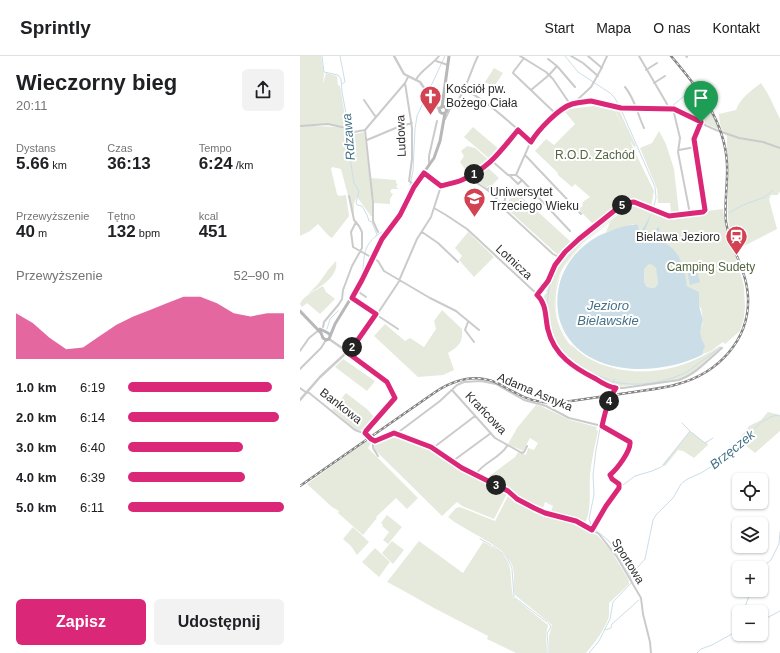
<!DOCTYPE html>
<html lang="pl">
<meta charset="utf-8">
<style>
body{margin:0;font-family:Arial,sans-serif;background:#f2f2f2;color:#202124;height:100vh;display:flex;flex-direction:column;font-size:15px;white-space:nowrap}
*{box-sizing:border-box;margin:0}
p{font-size:13px;color:#757577}
.icon{flex:none;width:22px;height:22px;fill:none;stroke:currentColor;stroke-width:2;stroke-linecap:round;stroke-linejoin:round}
.map{position:relative;flex:1;overflow:hidden}
.details{display:flex;flex-direction:column;background:#fff;width:300px}
.details>*{flex:none}
.buttons{position:absolute;left:432px;top:417px;display:grid;gap:8px}
.buttons a{display:grid;place-items:center;width:36px;height:36px;border-radius:6px;background:#fff;box-shadow:0 1px 3px #0004;font-size:20px}
.pin{position:absolute;display:grid;place-items:center;width:34px;height:34px;color:#fff;margin:-41px -17px;border-radius:50% 50% 50% 0;rotate:-45deg;box-shadow:0 0 4px #0007}
.pin .icon{rotate:45deg}
.km{position:absolute;width:20px;height:20px;margin:-10px;border-radius:50%;background:#222;color:#fff;font-size:11px;line-height:20px;text-align:center}
.round{display:grid;place-items:center;flex:none;width:42px;height:42px;border-radius:6px;background:#f2f2f2}
.headline{display:flex;align-items:center;justify-content:space-between;height:68px;padding:0 16px}
h1{font-size:22px;font-weight:700;line-height:30px}
.stats{display:grid;grid-template-columns:repeat(3,1fr);gap:6px;height:68px;padding:4px 16px}
.stats div{display:grid;align-content:center}
.stats b{font-size:17px;font-weight:700}
.stats small{font-size:11px;font-weight:400}
.stats p{font-size:11px}
.chart{height:112px;padding:8px 16px}
.chart p{display:flex;justify-content:space-between}
.chart svg{width:100%;height:72px;margin-top:4px;fill:#db2777;opacity:.7}
.cta{display:flex;gap:8px;margin-top:auto;padding:8px 16px}
.cta a{flex:1;height:46px;border-radius:6px;background:#db2777;color:#fff;font-size:16px;font-weight:700;line-height:46px;text-align:center}
.cta a+a{background:#f2f2f2;color:#202124}
ul{padding:0 16px;list-style:none;font-size:13px}
li{display:grid;grid-template-columns:64px 48px 1fr;align-items:center;height:30px}
li i{height:10px;border-radius:5px;background:#db2777}
header{display:flex;align-items:center;gap:24px;box-sizing:border-box;height:56px;padding:0 20px;background:#fff;border-bottom:1px solid #e0e0e0}
header strong{font-size:19px}
nav{display:flex;gap:22px;margin-inline-start:auto;font-size:14px}
main{display:flex;flex:1;min-height:0}
.map>svg:first-child{display:block}
.green{fill:#e5eadd;fill-rule:evenodd}
.water{fill:#cbdee8;fill-rule:evenodd}
.lines{fill:none;stroke-linecap:round;stroke-linejoin:round}
.stream{stroke:#cbdee8;stroke-width:1}
.minor{stroke:#cbcbcb;stroke-width:2}
.tertiary{stroke:#cbcbcb;stroke-width:2.5}
.secondary{stroke:#b8b8b8;stroke-width:3}
.rail-casing{stroke:#838383;stroke-width:2.5}
.rail{stroke:#fff;stroke-width:1;stroke-dasharray:3;stroke-linecap:butt}
.route-casing{stroke:#fff;stroke-width:8}
.route{stroke:#db2777;stroke-width:5}
.labels{text-anchor:middle;stroke-width:4;stroke-linejoin:round;paint-order:stroke}
.poi-label{font-size:12px;fill:#2e2e2e;stroke:#fff;text-anchor:start}
.street-label{font-size:12px;fill:#2e2e2e;stroke:#fff}
.park-label{font-size:12px;fill:#536540;stroke:#fff}
.water-label{font-size:13px;font-style:italic;fill:#447188;stroke:#fff}
</style>
<header>
<strong>Sprintly</strong>
<nav><a>Start</a><a>Mapa</a><a>O nas</a><a>Kontakt</a></nav>
</header>
<main>
<section class="details">
<div class="headline"><div><h1>Wieczorny bieg</h1><p>20:11</p></div><a class="round"><svg class="icon" aria-label="share" viewBox="0 0 24 24"><path d="M12 15V3M7 8l5-5 5 5M5 13v7h14v-7"/></svg></a></div>
<div class="stats">
<div><p>Dystans</p><b>5.66<small> km</small></b></div>
<div><p>Czas</p><b>36:13</b></div>
<div><p>Tempo</p><b>6:24<small> /km</small></b></div>
</div>
<div class="stats">
<div><p>Przewyższenie</p><b>40<small> m</small></b></div>
<div><p>Tętno</p><b>132<small> bpm</small></b></div>
<div><p>kcal</p><b>451</b></div>
</div>
<div class="chart"><p><span>Przewyższenie</span>52–90 m</p>
<svg viewBox="0 0 160 44" preserveAspectRatio="none"><path d="M0 44V16L10 22L20 31L30 38L40 37L50 30L60 23L70 18L80 14L90 10L100 6L110 6L120 10L130 16L140 18L150 16L160 16V44z"/></svg>
</div>
<ul>
<li><b>1.0 km</b>6:19<i style="width:92%"></i></li>
<li><b>2.0 km</b>6:14<i style="width:97%"></i></li>
<li><b>3.0 km</b>6:40<i style="width:74%"></i></li>
<li><b>4.0 km</b>6:39<i style="width:75%"></i></li>
<li><b>5.0 km</b>6:11<i style="width:100%"></i></li>
</ul>
<div class="cta"><a>Zapisz</a><a>Udostępnij</a></div>
</section>
<div class="map">
<svg width="480" height="597" viewBox="0 0 480 597">
<rect width="100%" height="100%" fill="#fff"/>
<path class="green" d="M0,0H21L24,18L23,28L26,17L37,20L38,29L40,30L47,71L30,68L16,69L15,70L39,71L49,73L50,79L64,76L73,146V160H71L57,141L54,147V162L41,113L32,111L31,113L37,138L39,140L46,139L49,160L32,182L29,180L18,168L10,175L0,180Z
M194,12L203,17L194,31L185,26Z
M461,27L468,38L480,63V137L479,136L478,139H471L469,143L477,173L438,193C435,185 430,179 429,170C425,145 431,118 426,93L427,92V80C421,76 419,65 419,58L436,54C440,42 452,34 461,27Z
M407,49L420,74L409,69L400,63Z
M294,50L315,55L325,75L315,54H319L336,90L334,91L330,84L333,92L354,135L351,152V151C346,149 341,145 336,144C320,142 305,159 293,168L278,153L283,150L282,149L284,145L290,141L275,128L272,131L258,119L257,116L235,95L246,83L254,89L275,68L265,56L270,53Z
M173,71L200,94L191,104L164,81Z
M359,75L366,88L374,113L379,157L389,155L388,157L372,159L364,158L363,155L371,157L370,147H358L357,133L340,92L352,87Z
M167,90L175,92L190,105L169,119L160,106L164,100L161,95Z
M187,111L199,122L192,129H190L186,132L172,121Z
M71,122L96,124V127L98,128L96,131L98,132V133H92L90,135L91,137L93,138L90,143V148L74,147Z
M215,135L271,186L276,182L261,196L259,200L204,150L210,143L209,141Z
M332,147L361,160L373,163L392,159L393,161V159L407,156V155L423,153L426,174L436,201L444,230L445,251L444,262L440,275L425,288L423,286L407,298L420,290L421,291L400,312L390,318L381,323L318,331L311,330L309,328L308,329C284,317 257,304 249,276C246,267 246,258 244,249L245,247L239,239L240,238L243,241L247,236L246,235L248,232L245,230L253,216H256L254,215V214C268,189 292,178 311,158L312,160L319,154L320,156C289,182 249,206 255,254C257,268 263,282 273,292C270,286 265,281 262,274C234,216 291,181 329,150L328,148ZM310,166L306,176L313,175L333,168L346,187L349,181L358,171L360,172L354,183L361,185L357,216L355,209L348,207L343,212L344,225L347,231L354,232L358,228L357,217L383,213L387,230L390,232L399,251L401,252L403,265L402,270L399,272L404,294L400,299L411,295C397,304 382,310 366,313C322,322 263,306 256,255C254,237 259,217 269,203C280,188 296,178 310,166Z
M168,176L194,201L174,221L159,204L162,200L155,192Z
M36,205C39,220 21,231 8,238L18,228L28,214Z
M23,230L26,236L35,243L20,258L7,247L2,251L0,248C4,239 15,235 23,230Z
M142,254L162,273C163,287 159,290 148,297L154,314L143,319L118,321L74,280L85,268L105,285L110,282L124,291L136,273L134,265Z
M43,303L75,325L67,335L35,311Z
M46,337L67,353L75,362C69,368 64,377 55,373L32,354Z
M236,349L243,351L270,364L297,371L296,374L298,375C295,389 291,406 290,421C289,436 292,453 285,467L250,458L253,450L245,446L242,455L229,449L205,431L187,422L215,401L218,396L226,399L228,392L234,394L238,387L230,382L223,395L208,388L217,372Z
M468,356L480,359V375L455,397L445,389L438,388L436,387L449,370L461,364Z
M390,375L404,386H407L408,389L394,402L383,395L378,394L365,410L362,409Z
M91,379C110,377 148,403 162,415L164,413L208,436L194,463L162,450L157,446L142,460L75,394L74,391L75,388Z
M69,383L71,387L68,392L118,442L107,453L96,442L76,461L77,462L63,479L38,457L39,455L32,451L7,428Z
M209,438L238,456L277,467L298,480L310,493L327,521L329,525V528L309,547C309,552 309,556 309,560C306,572 294,588 286,597H249V580L252,569L215,539C212,530 216,518 212,509C205,489 164,475 148,461L156,452L160,451L195,465Z
M87,459L102,471L88,488L83,484L89,476L82,470L83,469L81,467Z
M53,471L69,486L57,499L51,490L43,483Z
M92,485L104,494L93,508L82,497Z
M119,485L163,517L183,486C217,502 208,510 213,541L248,569L246,579L247,597H216L187,583L188,580L134,552L104,535L87,526Z
M75,492L90,506L79,521L62,506Z"/>
<path class="water" d="M352,156L343,180L348,182L358,171H359L360,173L354,183C378,189 384,207 387,230L399,236V250L403,264L400,275L402,284L405,290L402,299C360,320 287,322 263,273C256,258 256,241 260,226C266,206 280,190 298,180C307,176 328,167 338,169L339,177L340,178ZM349,208L353,209L356,212L358,228L354,232L347,231L344,225V213Z
M397,213L400,226L390,229L387,214Z"/>
<g class="lines">
<path class="stream" d="M22,0L24,16L38,19L41,23L42,36L49,73V81L46,87V91L50,102L54,127L59,135L56,147L57,149L62,150L67,159L69,165L72,166L77,179
M40,0L45,26L42,28
M265,0L278,16L310,37L314,41L319,49L355,131L356,142L353,153
M371,51L395,31
M110,129L113,115L115,73L117,60L145,0
M429,157L443,149L465,141L473,134
M89,171L97,159
M63,214C64,196 65,186 82,176
M255,215C269,188 296,172 320,155
M240,240L246,245
M247,248L249,232L254,217
M247,249C248,293 271,311 310,324
M27,273L30,263L38,255
M391,313L421,291
M314,323L313,331L303,356L296,394L293,419L294,439L289,463L292,471L309,485L330,520
M311,325C335,332 368,327 390,314
M391,376L405,387L413,382
M362,411L390,375L382,367
M382,427C387,422 395,420 401,417C415,409 429,398 442,388C450,381 457,365 468,363L470,361L476,359L480,360
M323,429L335,420L352,415L361,411
M314,441L322,430
M295,472L307,454
M180,483L191,489
M193,490L207,501L212,512
M461,512L471,504L479,488L480,476
M212,513L214,541
M215,542L247,566
M445,551L451,534
M444,556L445,553
M461,565L480,555
M248,567L251,570L247,578L248,588
M305,574L311,572L312,568L339,544
M248,597V589
M289,597L299,585L310,563L313,546L332,526L330,520L345,503L353,464L356,459L373,442L381,428
M397,597L401,593L412,589L439,574"/>
<path class="minor" d="M220,0L246,16L253,23L270,48
M271,0L283,7L298,20
M288,0L302,12
M339,0L367,48L368,53
M386,0L387,1
M224,2L214,15L213,17L256,58
M136,5L148,9
M257,10L275,31
M346,14L357,7
M116,24C120,15 132,9 139,0
M105,27L112,72V103L109,125L115,129
M354,27L365,20
M325,31C335,43 337,57 344,72
M164,33C190,47 209,66 231,85
M231,34L249,19L257,10L248,3
M283,43L296,45L312,51L326,53L349,55H374L416,74L439,82L463,86L480,92
M64,44L75,60
M274,47L291,31L300,15L307,0
M323,52L374,53L398,64L405,68
M146,53L151,51
M374,53V57L380,82L378,96L390,158
M147,55C163,47 170,15 178,0
M145,63L149,55
M0,70L28,68L51,73L54,76L65,74L105,27L108,21
M65,74L73,146V165L78,176
M67,84L98,71L112,67
M379,94L395,91
M225,99L281,158
M192,105L208,119H216L231,85L248,65L256,58L270,48L289,45
M129,110V100L137,65
M124,117L141,130
M209,119L218,128L222,124
M216,119L222,124L270,175
M166,122C169,125 173,124 177,127C187,133 199,143 204,153L253,198L260,202
M141,130C148,128 155,127 162,124C190,110 199,97 218,74
M187,134L191,130L205,142V144L202,149
M134,152L146,159L167,173L239,240C246,249 245,262 247,273C254,304 283,317 309,330L314,332H323L379,324C396,318 408,304 422,292
M56,166L51,176L53,191L78,205L84,215L130,242L156,255L179,274
M122,176L138,187L158,206
M56,234L66,241
M237,239L248,224L257,206L265,196L279,183L325,147L335,146L361,158L370,160L405,155V150L394,83L401,66
M51,242L98,273
M168,266L165,274L174,286
M23,271L24,266L39,248L42,243L43,234L52,210L62,192V176L59,170L54,164L49,140
M48,294L55,288L80,254L98,227L117,183L131,161L141,130
M0,295L9,282L19,274
M48,297L87,326L95,342L65,377
M0,313L21,292L26,284
M0,332L7,337
M152,334L195,382L222,397L224,396L227,390
M8,336L55,374L66,378L73,385L94,377L122,387L139,396L162,412L207,435L231,451L248,458L278,466L299,478L317,501L341,542L343,558L350,586L351,597
M302,370C305,357 308,343 316,332
M98,378L100,375L140,345L157,329L164,326L181,325L196,328L224,344L246,350L269,362L302,370L330,386V390L319,411L311,419L312,423L319,428V432L307,448L292,474
M73,385V392L78,400
M133,392L175,360
M153,405L191,377
M176,418C184,406 200,402 207,390"/>
<path class="tertiary" d="M94,0L104,18L120,26L140,55
M29,283L45,294
M45,294H48V296L46,297Z
M0,344L20,321L46,297"/>
<path class="secondary" d="M139.5 54a3.5 3.5 0 1 1 7 0a3.5 3.5 0 1 1-7 0Z
M142,51L149,0
M0,255L21,277L23,282L26,284L29,283L35,268L62,224L82,183L100,159L115,129L134,102L140,85L145,57
M20,273L28,277L30,279"/>
<defs>
<path id="rail" d="M0,430L131,339C149,326 172,317 195,326C202,329 209,334 216,337C231,346 248,348 264,346C285,343 306,340 327,337C344,334 362,333 378,328C418,317 450,284 448,241C447,214 430,192 426,166C424,147 428,127 427,108C425,64 398,32 371,0"/>
</defs>
<use href="#rail" class="rail-casing"/>
<use href="#rail" class="rail"/>
</g>
<g class="lines">
<defs>
<path id="route" d="M291,45L321,52L374,53L401,66L394,83L405,154L403,156L369,160L334,146L324,147L279,183L265,196L255,209L248,225L237,239C247,248 245,262 248,274C254,299 274,312 296,323C302,327 308,331 316,332C308,343 305,357 302,370L330,386C331,395 317,413 310,419L312,423L319,428V432L306,450L292,474L276,465L245,457L234,452L217,443L208,435L162,412L131,391L94,377L75,385L71,383L65,377L66,375L95,342L87,326L48,297V294L55,288L76,258L52,242L62,224L82,183L100,159L114,131L124,117L141,130C147,128 155,127 162,124C190,111 199,97 218,74L231,86C238,74 259,52 272,48C279,46 284,46 291,45Z"/>
</defs>
<use href="#route" class="route-casing"/>
<use href="#route" class="route"/>
</g>
<defs>
<symbol id="church-pin" viewBox="-11 -11 22 30"><path d="M0 17L-7.5 6A9.5 9.5 0 1 1 7.5 6Z" fill="#d34253" stroke="#fff"/><path d="M-1.2-6h2.4v3.5h3.3v2.4h-3.3V6h-2.4V-.1h-3.3v-2.4h3.3Z" fill="#fff"/></symbol>
<symbol id="university-pin" viewBox="-11 -11 22 30"><path d="M0 17L-7.5 6A9.5 9.5 0 1 1 7.5 6Z" fill="#d34253" stroke="#fff"/><path d="M0-5L7-2L0 1L-7-2ZM-4 1L0 2.5L4 1V4Q0 6-4 4Z" fill="#fff"/></symbol>
<symbol id="station-pin" viewBox="-11 -11 22 30"><path d="M0 17L-7.5 6A9.5 9.5 0 1 1 7.5 6Z" fill="#d34253" stroke="#fff"/><path d="M-3-6H3Q5-6 5-4V2Q5 4 3 4L4.5 6H3L1.5 4h-3L-3 6H-4.5L-3 4Q-5 4-5 2V-4Q-5-6-3-6ZM-3.5-4v3h7v-3ZM-3.5 1v1.5H-2V1ZM2 1v1.5H3.5V1Z" fill="#fff"/></symbol>
</defs>
<g fill-rule="evenodd">
<use href="#church-pin" x="118" y="28" width="25" height="34"/>
<use href="#university-pin" x="162" y="130" width="25" height="34"/>
<use href="#station-pin" x="424" y="168" width="25" height="34"/>
</g>
<g class="labels">
<g class="poi-label">
<text x="146" y="37">Kościół pw.<tspan x="146" dy="14">Bożego Ciała</tspan></text>
<text x="190" y="140">Uniwersytet<tspan x="190" dy="14">Trzeciego Wieku</tspan></text>
<text x="420" y="185" text-anchor="end">Bielawa Jezioro</text>
</g>
<g class="street-label">
<text transform="translate(101 80) rotate(-92)" y="4">Ludowa</text>
<text transform="translate(214 206) rotate(43)" y="4">Lotnicza</text>
<text transform="translate(235 336) rotate(23)" y="4">Adama Asnyka</text>
<text transform="translate(41 350) rotate(38)" y="4">Bankowa</text>
<text transform="translate(186 357) rotate(46)" y="4">Krańcowa</text>
<text transform="translate(328 505) rotate(58)" y="4">Sportowa</text>
</g>
<g class="park-label">
<text x="295" y="103">R.O.D. Zachód</text>
<text x="411" y="215">Camping Sudety</text>
</g>
<g class="water-label">
<text transform="translate(48 81) rotate(-95)" y="5">Rdzawa</text>
<text x="308" y="254">Jezioro<tspan x="308" dy="15">Bielawskie</tspan></text>
<text transform="translate(432 393) rotate(-39)" y="5">Brzęczek</text>
</g>
</g>
</svg>
<div class="buttons">
<a><svg class="icon" aria-label="locate" viewBox="0 0 24 24"><circle cx="12" cy="12" r="6"/><path d="M12 2v4M12 18v4M2 12h4M18 12h4"/></svg></a>
<a><svg class="icon" aria-label="layers" viewBox="0 0 24 24"><path d="M12 4l9 5-9 5-9-5zM3 14l9 5 9-5"/></svg></a>
<a>+</a>
<a>−</a>
</div>
<div class="pin" style="left:401px;top:66px;background:#1e9e55"><svg class="icon" aria-label="arrive" viewBox="0 0 24 24"><path d="M6 21V4h12l-3 4 3 4H6"/></svg></div>
<b class="km" style="left:174px;top:118px">1</b>
<b class="km" style="left:52px;top:291px">2</b>
<b class="km" style="left:196px;top:429px">3</b>
<b class="km" style="left:309px;top:345px">4</b>
<b class="km" style="left:322px;top:149px">5</b>
</div>
</main>
